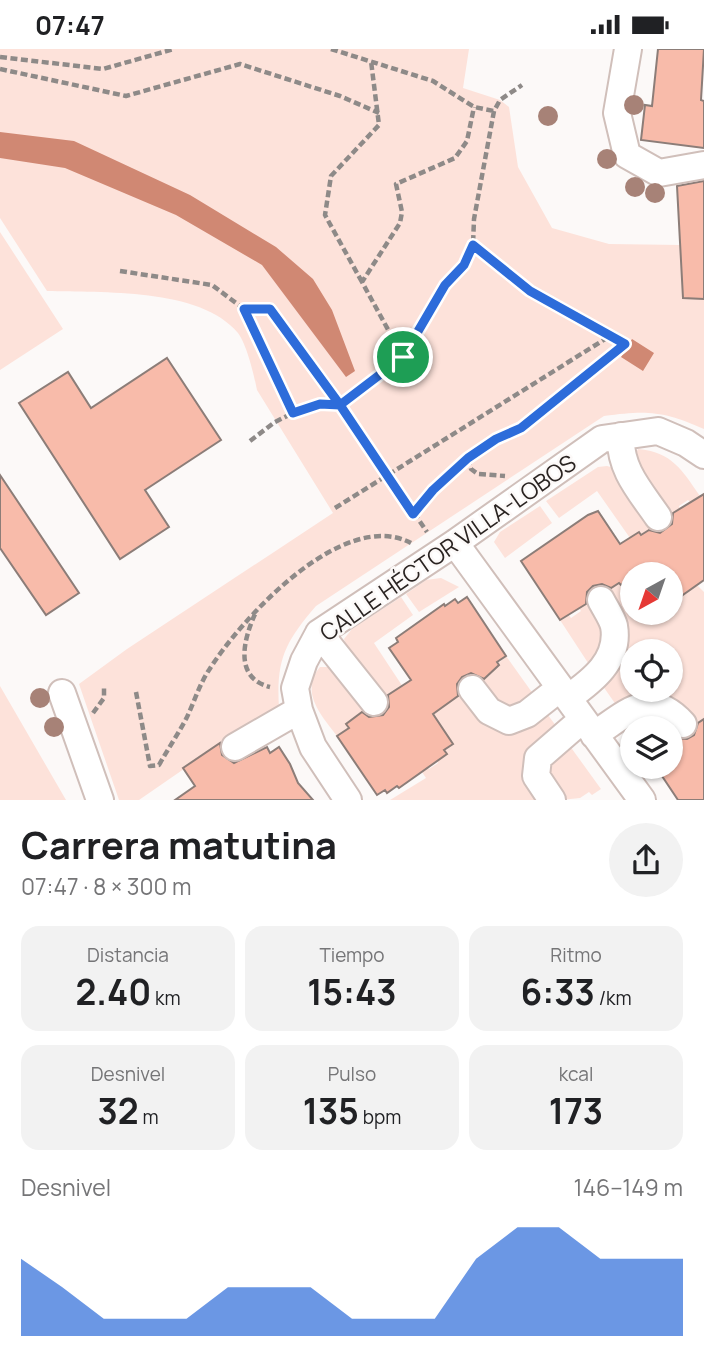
<!DOCTYPE html>
<html lang="es">
<meta charset="utf-8">
<style>
body{margin:0;font-family:Manrope,sans-serif;background:#f2f2f2;color:#202124;height:100vh;display:flex;flex-direction:column;font-size:26px;white-space:nowrap}
*{box-sizing:border-box;margin:0}
p{font-size:23px;color:#757577}
.icon{flex:none;width:38px;height:38px;fill:none;stroke:currentColor;stroke-width:2;stroke-linecap:round;stroke-linejoin:round}
.map{position:relative;height:751px;overflow:hidden}
.panel{display:flex;flex-direction:column;background:#fff;flex:1}
.panel>*{flex:none}
.needle{width:46px;rotate:220deg}
.controls{position:absolute;left:620px;top:513px;display:grid;gap:14px}
.controls a{display:grid;place-items:center;width:63px;height:63px;border-radius:50%;background:#fff;box-shadow:0 2px 5px #0004;font-size:35px}
.pin{position:absolute;display:grid;place-items:center;width:60px;height:60px;color:#fff;margin:-30px;border:4px solid #fff;border-radius:50%;box-shadow:0 2px 7px #0007}
.round{display:grid;place-items:center;flex:none;width:74px;height:74px;border-radius:37px;background:#f2f2f2}
.headline{display:flex;align-items:center;justify-content:space-between;height:119px;padding:0 21px}
h1{font-size:38px;font-weight:700;line-height:52px}
.metrics{display:grid;grid-template-columns:repeat(3,1fr);gap:10px;height:119px;padding:7px 21px}
.metrics div{display:grid;align-content:center;border-radius:18px;background:#f2f2f2;text-align:center}
.metrics b{font-size:35px;font-weight:700}
.metrics small{font-size:19px;font-weight:400}
.metrics p{font-size:19px}
.chart{height:196px;padding:14px 21px}
.chart p{display:flex;justify-content:space-between}
.chart svg{width:100%;height:126px;margin-top:7px;fill:#2d6cda;opacity:.7}
.status{display:flex;justify-content:space-between;align-items:center;height:49px;padding:0 35px;background:#fff;direction:ltr}
.status svg{height:19px;fill:currentColor}
.map>svg:first-child{display:block}
.green{fill:#fde2da;fill-rule:evenodd}
.water{fill:#d08873}
.building{fill:#f8bbaa;stroke:#8c7d78;stroke-width:2}
.lines{fill:none;stroke-linecap:round;stroke-linejoin:round}
.minor-casing{stroke:#d0bfba;stroke-width:30}
.path{stroke:#8e8a88;stroke-width:4.5;stroke-dasharray:7 3.5;stroke-linecap:butt}
.minor{stroke:#fff;stroke-width:26}
.tree{fill:#a78277}
.route-casing{stroke:#fff;stroke-width:14}
.route{stroke:#2d6cda;stroke-width:9}
.labels{text-anchor:middle;stroke-width:5;stroke-linejoin:round;paint-order:stroke}
.street-label{font-size:23px;fill:#2a2422;stroke:#fcf9f8}
</style>
<div class="status"><b>07:47</b><svg viewBox="0 0 49 12"><path d="M0 12V9h3v3zM5 12V6h3v6zM10 12V3h3v9zM15 12V0h3v12zM26 1h20v11H26zM47 4h2v5h-2z"/></svg></div>
<div class="map">
<svg width="704" height="751" viewBox="0 0 704 751">
<rect width="100%" height="100%" fill="#fcf9f8"/>
<path class="green" d="M0,0H469L463,39L500,51L509,58L518,118L552,179L609,195L681,196L704,250V380C664,362 647,361 604,367L316,557C285,593 276,611 279,659L223,693L139,751H119L79,635L127,600L333,464L257,341C254,326 247,296 238,284C200,238 101,244 47,242L0,169Z
M0,183L63,280L0,321Z
M638,400C672,403 682,421 700,447L691,454L688,451L679,457L680,460L669,467L670,472L633,411Z
M607,417L614,419L654,477L641,486L639,483L630,489L597,442L559,469L546,452L598,418Z
M540,457L552,474L505,509L494,493L500,483Z
M632,525V564H670L671,552L673,555L697,536L704,543V670L697,675L699,679L695,682L681,661L619,660L600,633L616,616L601,539L606,536L609,540L619,533L621,536ZM632,602H670V640H632Z
M441,529L459,538L419,563L406,545L426,531Z
M592,545L600,559L603,600L592,620L560,571L568,565L571,569L581,562L579,559L590,552L588,548Z
M401,548L413,566L374,594L403,638L393,649L389,645L380,650L350,611L344,590L352,580Z
M506,607L536,649L500,662L473,631L479,626L483,631L490,626L489,623Z
M320,618H330L338,622L371,668L367,670L361,663L347,675L349,679L337,687C322,667 299,643 320,618Z
M0,637L66,751H0Z
M464,643L478,665L545,662L559,681L540,751H390L426,729L420,720L426,715L429,720L438,714L437,711L447,705L444,701L453,695L429,658L453,647L455,649Z
M567,693L601,740L592,746L589,743L580,749L561,751L541,723Z"/>
<path class="water" d="M0,83L74,92L190,146L276,198L313,230L332,261L355,322L346,328L262,216L176,166L65,119L0,109Z
M632,290L654,304L643,322L621,308Z"/>
<path class="building" d="M658,0H704L701,51L704,52V99L641,91L645,56L652,57Z
M704,132V250L683,249L677,137Z
M167,309L221,391L145,441L169,478L120,510L19,354L68,323L91,359Z
M0,426L79,544L46,566L0,499Z
M704,445V531L670,555V525H632V529L621,536L619,534L611,539L602,535L593,537L587,543L586,555L560,571L521,512L588,466L598,462L620,495L639,483L641,486L649,481L660,484L672,475L673,464Z
M467,548L506,607L497,613L499,616L484,630L471,624L462,628L457,635L458,647L433,665L453,695L444,701L447,705L399,739L397,737L387,744L385,741L377,746L337,687L349,679L346,675L362,663L369,668L383,666L389,658L388,646L411,631L389,599L398,593L396,589L444,555L445,557L455,550L458,554Z
M704,670V751H678L656,718H670V693L676,689L687,690L694,686L698,674Z
M220,694L222,706L234,714L267,698L270,704L279,698L290,715L298,734L313,751H175L195,737L183,719Z"/>
<g class="lines">
<defs>
<path id="minor" d="M628,0L617,64L627,106L659,124L704,116
M621,387C619,420 641,443 658,468
M455,494L642,751
M319,584L374,653
M472,640L489,662L509,672L527,665L560,639
M62,644L100,751
M568,649C592,632 620,611 614,577C612,569 605,559 601,551
M594,686C628,663 650,639 683,675
M235,698L299,661
M348,751L313,698L299,661L295,639L304,612L319,584L455,494L602,390L658,382L686,394L704,406
M552,751L536,727L538,709L583,670"/>
</defs>
<use href="#minor" class="minor-casing"/>
<path class="path" d="M331,0L433,32L474,58L494,62
M0,8L103,20L174,0
M0,20L126,47L240,15L340,47L379,64
M120,222L212,236L244,260L270,259L340,356L427,483
M362,233L325,166L331,127L379,76L371,12
M244,260L293,364
M403,308L362,233L400,174L402,163L396,135L455,109L467,92L474,58
M250,392L275,373L293,364L320,355L340,356L403,308L445,236L464,216L473,196L474,170L494,62L500,51L522,36
M468,409L471,420L478,425L505,427
M335,459L610,287
M413,465L433,441L468,409L496,390L521,379L625,295L530,242L473,196
M255,565C243,592 234,629 270,638
M136,643L150,717L159,716C168,700 178,685 186,670C194,654 199,636 209,621C241,570 343,458 411,494
M93,664L104,649V638"/>
<use href="#minor" class="minor"/>
</g>
<g class="tree">
<circle cx="634" cy="56" r="10"/>
<circle cx="548" cy="67" r="10"/>
<circle cx="607" cy="110" r="10"/>
<circle cx="635" cy="138" r="10"/>
<circle cx="655" cy="144" r="10"/>
<circle cx="40" cy="649" r="10"/>
<circle cx="54" cy="678" r="10"/>
</g>
<g class="lines">
<defs>
<path id="route" d="M403,308L340,356L320,355L293,364L244,260H270L340,356L413,465L433,441L468,409L496,390L521,379L625,295L530,242L473,196L464,216L445,236L403,308"/>
</defs>
<use href="#route" class="route-casing"/>
<use href="#route" class="route"/>
</g>
<g class="labels">
<g class="street-label">
<text transform="translate(448 499) rotate(-35)" y="8">CALLE HÉCTOR VILLA-LOBOS</text>
</g>
</g>
</svg>
<div class="controls">
<a><svg class="needle" viewBox="-14 -14 28 28"><path d="M0-13l5 13h-10z" fill="#e53935"/><path d="M0 13l5-13h-10z" fill="#757577"/></svg></a>
<a><svg class="icon" aria-label="locate" viewBox="0 0 24 24"><circle cx="12" cy="12" r="6"/><path d="M12 2v4M12 18v4M2 12h4M18 12h4"/></svg></a>
<a><svg class="icon" aria-label="layers" viewBox="0 0 24 24"><path d="M12 4l9 5-9 5-9-5zM3 14l9 5 9-5"/></svg></a>
</div>
<div class="pin" style="left:403px;top:308px;background:#1e9e55"><svg class="icon" aria-label="arrive" viewBox="0 0 24 24"><path d="M6 21V4h12l-3 4 3 4H6"/></svg></div>
</div>
<section class="panel">
<div class="headline"><div><h1>Carrera matutina</h1><p>07:47 · 8 × 300 m</p></div><a class="round"><svg class="icon" aria-label="share" viewBox="0 0 24 24"><path d="M12 15V3M7 8l5-5 5 5M5 13v7h14v-7"/></svg></a></div>
<div class="metrics">
<div><p>Distancia</p><b>2.40<small> km</small></b></div>
<div><p>Tiempo</p><b>15:43</b></div>
<div><p>Ritmo</p><b>6:33<small> /km</small></b></div>
</div>
<div class="metrics">
<div><p>Desnivel</p><b>32<small> m</small></b></div>
<div><p>Pulso</p><b>135<small> bpm</small></b></div>
<div><p>kcal</p><b>173</b></div>
</div>
<div class="chart"><p><span>Desnivel</span>146–149 m</p>
<svg viewBox="0 0 160 44" preserveAspectRatio="none"><path d="M0 44V17L10 27L20 38L30 38L40 38L50 27L60 27L70 27L80 38L90 38L100 38L110 17L120 6L130 6L140 17L150 17L160 17V44z"/></svg>
</div>
</section>
